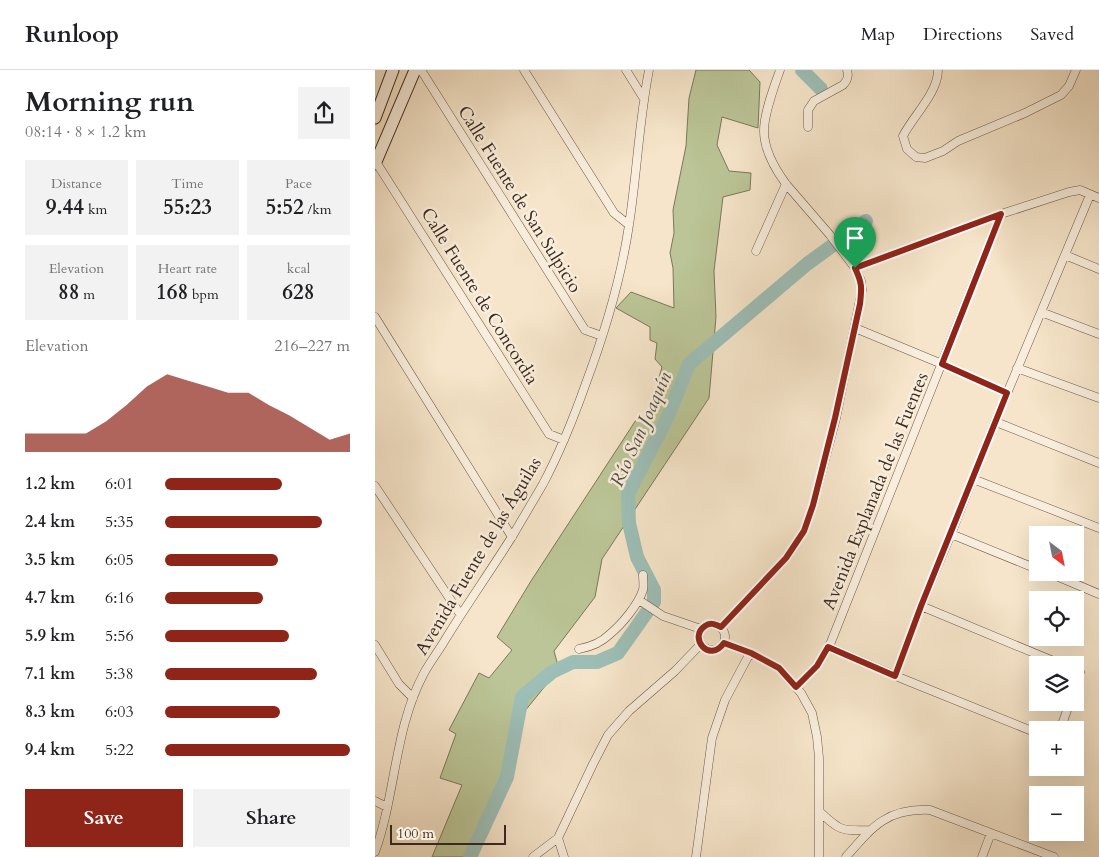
<!DOCTYPE html>
<meta charset="utf-8">
<style>
body{margin:0;font-family:Cardo,serif;background:#f2f2f2;color:#202124;height:100vh;display:flex;flex-direction:column;font-size:19px;white-space:nowrap}
*{box-sizing:border-box;margin:0}
p{font-size:16px;color:#757577}
.icon{flex:none;width:28px;height:28px;fill:none;stroke:currentColor;stroke-width:2;stroke-linecap:round;stroke-linejoin:round}
.map{position:relative;flex:1;overflow:hidden}
.details{display:flex;flex-direction:column;background:#fff;width:375px}
.details>*{flex:none}
.needle{width:32px;rotate:148deg}
.buttons{position:absolute;left:654px;top:456px;display:grid;gap:10px}
.buttons a{display:grid;place-items:center;width:55px;height:55px;border-radius:0px;background:#fff;box-shadow:0 5px 20px #0002;font-size:25px}
.scale{position:absolute;left:15px;bottom:12px;width:116px;box-sizing:border-box;padding-left:5px;border:2px solid #3b2a1e;border-top:0;font-size:14px;line-height:18px;white-space:nowrap;color:#3b2a1e;-webkit-text-stroke:4px #f9eedd;paint-order:stroke}
.pin{position:absolute;display:grid;place-items:center;width:42px;height:42px;color:#fff;margin:-51px -21px;border-radius:50% 50% 50% 0;rotate:-45deg;box-shadow:0 0 5px #0007}
.pin .icon{rotate:45deg}
.round{display:grid;place-items:center;flex:none;width:52px;height:52px;border-radius:0px;background:#f2f2f2}
.overview{display:flex;align-items:center;justify-content:space-between;height:85px;padding:0 25px}
h1{font-size:28px;font-weight:700;line-height:38px}
.figures{display:grid;grid-template-columns:repeat(3,1fr);gap:8px;height:85px;padding:5px 25px}
.figures div{display:grid;align-content:center;border-radius:0px;background:#f2f2f2;text-align:center}
.figures b{font-size:21px;font-weight:700}
.figures small{font-size:14px;font-weight:400}
.figures p{font-size:14px}
.chart{height:140px;padding:10px 25px}
.chart p{display:flex;justify-content:space-between}
.chart svg{width:100%;height:90px;margin-top:5px;fill:#8f2418;opacity:.7}
.primary-button{display:flex;gap:10px;margin-top:auto;padding:10px 25px}
.primary-button a{flex:1;height:58px;border-radius:0px;background:#8f2418;color:#fff;font-size:20px;font-weight:700;line-height:58px;text-align:center}
.primary-button a+a{background:#f2f2f2;color:#202124}
ul{padding:0 25px;list-style:none;font-size:16px}
li{display:grid;grid-template-columns:80px 60px 1fr;align-items:center;height:38px}
li i{height:12px;border-radius:6px;background:#8f2418}
header{display:flex;align-items:center;gap:30px;box-sizing:border-box;height:70px;padding:0 25px;background:#fff;border-bottom:1px solid #e0e0e0}
header strong{font-size:24px}
nav{display:flex;gap:28px;margin-inline-start:auto;font-size:18px}
main{display:flex;flex:1;min-height:0}
.map>svg:first-child{display:block}
.green{fill:#bbc597;stroke:#7b785a}
.lines{fill:none;stroke-linecap:round;stroke-linejoin:round}
.river{stroke:#9dbfb7;stroke-width:14}
.street-casing{stroke:#6a5949;stroke-width:9}
.secondary-casing{stroke:#3b2a1e;stroke-width:13}
.street{stroke:#f9eedd;stroke-width:8}
.secondary{stroke:#f9eedd;stroke-width:11}
.route-casing{stroke:#fff;stroke-width:10}
.route{stroke:#8f2418;stroke-width:6}
.labels{text-anchor:middle;stroke-width:5;stroke-linejoin:round;paint-order:stroke}
.street-label{font-size:18px;fill:#3b2a1e;stroke:#f9eedd}
.water-label{font-size:19px;font-style:italic;fill:#544f44;stroke:#f9eedd}
</style>
<header>
<strong>Runloop</strong>
<nav><a>Map</a><a>Directions</a><a>Saved</a></nav>
</header>
<main>
<section class="details">
<div class="overview"><div><h1>Morning run</h1><p>08:14 · 8 × 1.2 km</p></div><a class="round"><svg class="icon" aria-label="share" viewBox="0 0 24 24"><path d="M12 15V3M7 8l5-5 5 5M5 13v7h14v-7"/></svg></a></div>
<div class="figures">
<div><p>Distance</p><b>9.44<small> km</small></b></div>
<div><p>Time</p><b>55:23</b></div>
<div><p>Pace</p><b>5:52<small> /km</small></b></div>
</div>
<div class="figures">
<div><p>Elevation</p><b>88<small> m</small></b></div>
<div><p>Heart rate</p><b>168<small> bpm</small></b></div>
<div><p>kcal</p><b>628</b></div>
</div>
<div class="chart"><p><span>Elevation</span>216–227 m</p>
<svg viewBox="0 0 160 44" preserveAspectRatio="none"><path d="M0 44V35L10 35L20 35L30 35L40 29L50 21L60 12L70 6L80 9L90 12L100 15L110 15L120 21L130 26L140 32L150 38L160 35V44z"/></svg>
</div>
<ul>
<li><b>1.2 km</b>6:01<i style="width:63%"></i></li>
<li><b>2.4 km</b>5:35<i style="width:85%"></i></li>
<li><b>3.5 km</b>6:05<i style="width:61%"></i></li>
<li><b>4.7 km</b>6:16<i style="width:53%"></i></li>
<li><b>5.9 km</b>5:56<i style="width:67%"></i></li>
<li><b>7.1 km</b>5:38<i style="width:82%"></i></li>
<li><b>8.3 km</b>6:03<i style="width:62%"></i></li>
<li><b>9.4 km</b>5:22<i style="width:100%"></i></li>
</ul>
<div class="primary-button"><a>Save</a><a>Share</a></div>
</section>
<div class="map">
<svg width="724" height="787" viewBox="0 0 724 787">
<rect width="100%" height="100%" fill="#f6e5ca"/>
<filter id="stains"><feTurbulence type="fractalNoise" baseFrequency=".004" numOctaves="4"/><feColorMatrix values="0 0 0 0 .2 0 0 0 0 .09 0 0 0 0 .02 0 0 0 .5 -.17"/></filter>
<radialGradient id="worn" r=".72"><stop offset=".6" stop-color="#630" stop-opacity="0"/><stop offset="1" stop-color="#630" stop-opacity=".3"/></radialGradient>
<path class="green" d="M321,0H374L385,12L383,58L347,47L342,75L354,101L376,103L375,120L348,127L339,201L341,247L334,328L227,489L220,527L179,581L184,599L145,647L133,709L94,787H57L87,715L65,708L81,664L74,660L104,603L114,608L137,580L122,567L156,511L261,350L273,345L287,297L280,289L282,273L275,270V257L241,238L256,222L299,238L298,198L295,183L299,163L298,140L311,76L314,28Z"/>
<g class="lines">
<path class="river" d="M427,0L446,19
M95,787L132,707L147,627L177,602L198,592H222L243,583L279,532V520L262,487L254,453L253,424L293,346L314,294L432,194L491,151"/>
<defs>
<path id="street" d="M46,0L210,260L227,266
M149,0L239,143L254,155
M251,0L269,29
M563,0C563,23 538,46 528,66L532,79L541,87L550,88L568,81L583,71L650,43L686,25L694,16L701,0
M433,57V40L439,31L468,15C473,10 474,6 472,0
M1,92L174,364L189,370
M381,181L411,114
M690,185L724,199
M480,198L626,144L694,122L705,120L724,128
M666,242L724,264
M0,247L137,467
M480,258L567,294L632,323
M642,298L724,328
M626,354L724,393
M598,409L724,458
M0,416L85,544
M576,464L662,499
M672,502L724,524
M264,530L288,546L326,559
M546,536L688,595
M324 567a13 13 0 1 1 26 0a13 13 0 1 1-26 0Z
M346,557L411,488L429,461L438,435L461,348L487,220L486,211L480,198L455,165L411,114C400,99 389,80 389,61C389,43 399,17 405,0
M349,573L375,583L404,598L426,623L437,643L442,667L444,688V787
M0,575L24,614L38,628
M453,577L528,609L662,663
M204,579C215,577 227,572 235,564C247,554 263,535 268,520C269,515 268,510 268,505
M700,600L705,602L700,617
M520,606L546,536L576,464L620,352L715,125
M421,617L442,596L456,572L626,144
M685,660L695,632
M0,731L12,737
M444,741C465,761 466,761 495,760
M183,768L189,787
M0,782C21,724 19,659 49,603C54,594 61,584 67,575C89,538 115,502 138,465C148,448 158,431 168,414C185,382 199,347 211,313C230,262 246,209 254,155C262,103 264,51 274,0
M158,787L183,768L218,694L233,665L254,641L300,601L325,575
M321,787L337,668L350,630L375,583
M471,787C497,757 512,738 555,740L679,787
M607,787L616,763"/>
<path id="secondary" d="M0,48L18,0
M0,94L40,0"/>
</defs>
<use href="#street" class="street-casing"/>
<use href="#secondary" class="secondary-casing"/>
<use href="#street" class="street"/>
<use href="#secondary" class="secondary"/>
</g>
<g class="lines">
<defs>
<path id="route" d="M626,144L567,294L632,323L546,536L520,606L453,577L442,596L421,617L404,598L376,583L349,573C334,594 313,567 330,556C335,552 340,554 346,557L411,488L429,461L438,435L460,348L485,234C487,217 487,213 480,198Z"/>
</defs>
<use href="#route" class="route-casing"/>
<use href="#route" class="route"/>
</g>
<g class="labels">
<g class="street-label">
<text transform="translate(145 129) rotate(58)" y="6">Calle Fuente de San Sulpicio</text>
<text transform="translate(105 226) rotate(58)" y="6">Calle Fuente de Concordia</text>
<text transform="translate(500 421) rotate(-68)" y="6">Avenida Explanada de las Fuentes</text>
<text transform="translate(103 486) rotate(-59)" y="6">Avenida Fuente de las Águilas</text>
</g>
<g class="water-label">
<text transform="translate(265 359) rotate(-66)" y="7">Río San Joaquín</text>
</g>
</g>
<rect width="100%" height="100%" filter="url(#stains)"/>
<rect width="100%" height="100%" fill="url(#worn)"/>
</svg>
<div class="buttons">
<a><svg class="needle" viewBox="-14 -14 28 28"><path d="M0-13l5 13h-10z" fill="#e53935"/><path d="M0 13l5-13h-10z" fill="#757577"/></svg></a>
<a><svg class="icon" aria-label="locate" viewBox="0 0 24 24"><circle cx="12" cy="12" r="6"/><path d="M12 2v4M12 18v4M2 12h4M18 12h4"/></svg></a>
<a><svg class="icon" aria-label="layers" viewBox="0 0 24 24"><path d="M12 4l9 5-9 5-9-5zM3 14l9 5 9-5"/></svg></a>
<a>+</a>
<a>−</a>
</div>
<div class="scale">100 m</div>
<div class="pin" style="left:480px;top:198px;background:#1e9e55"><svg class="icon" aria-label="arrive" viewBox="0 0 24 24"><path d="M6 21V4h12l-3 4 3 4H6"/></svg></div>
</div>
</main>
